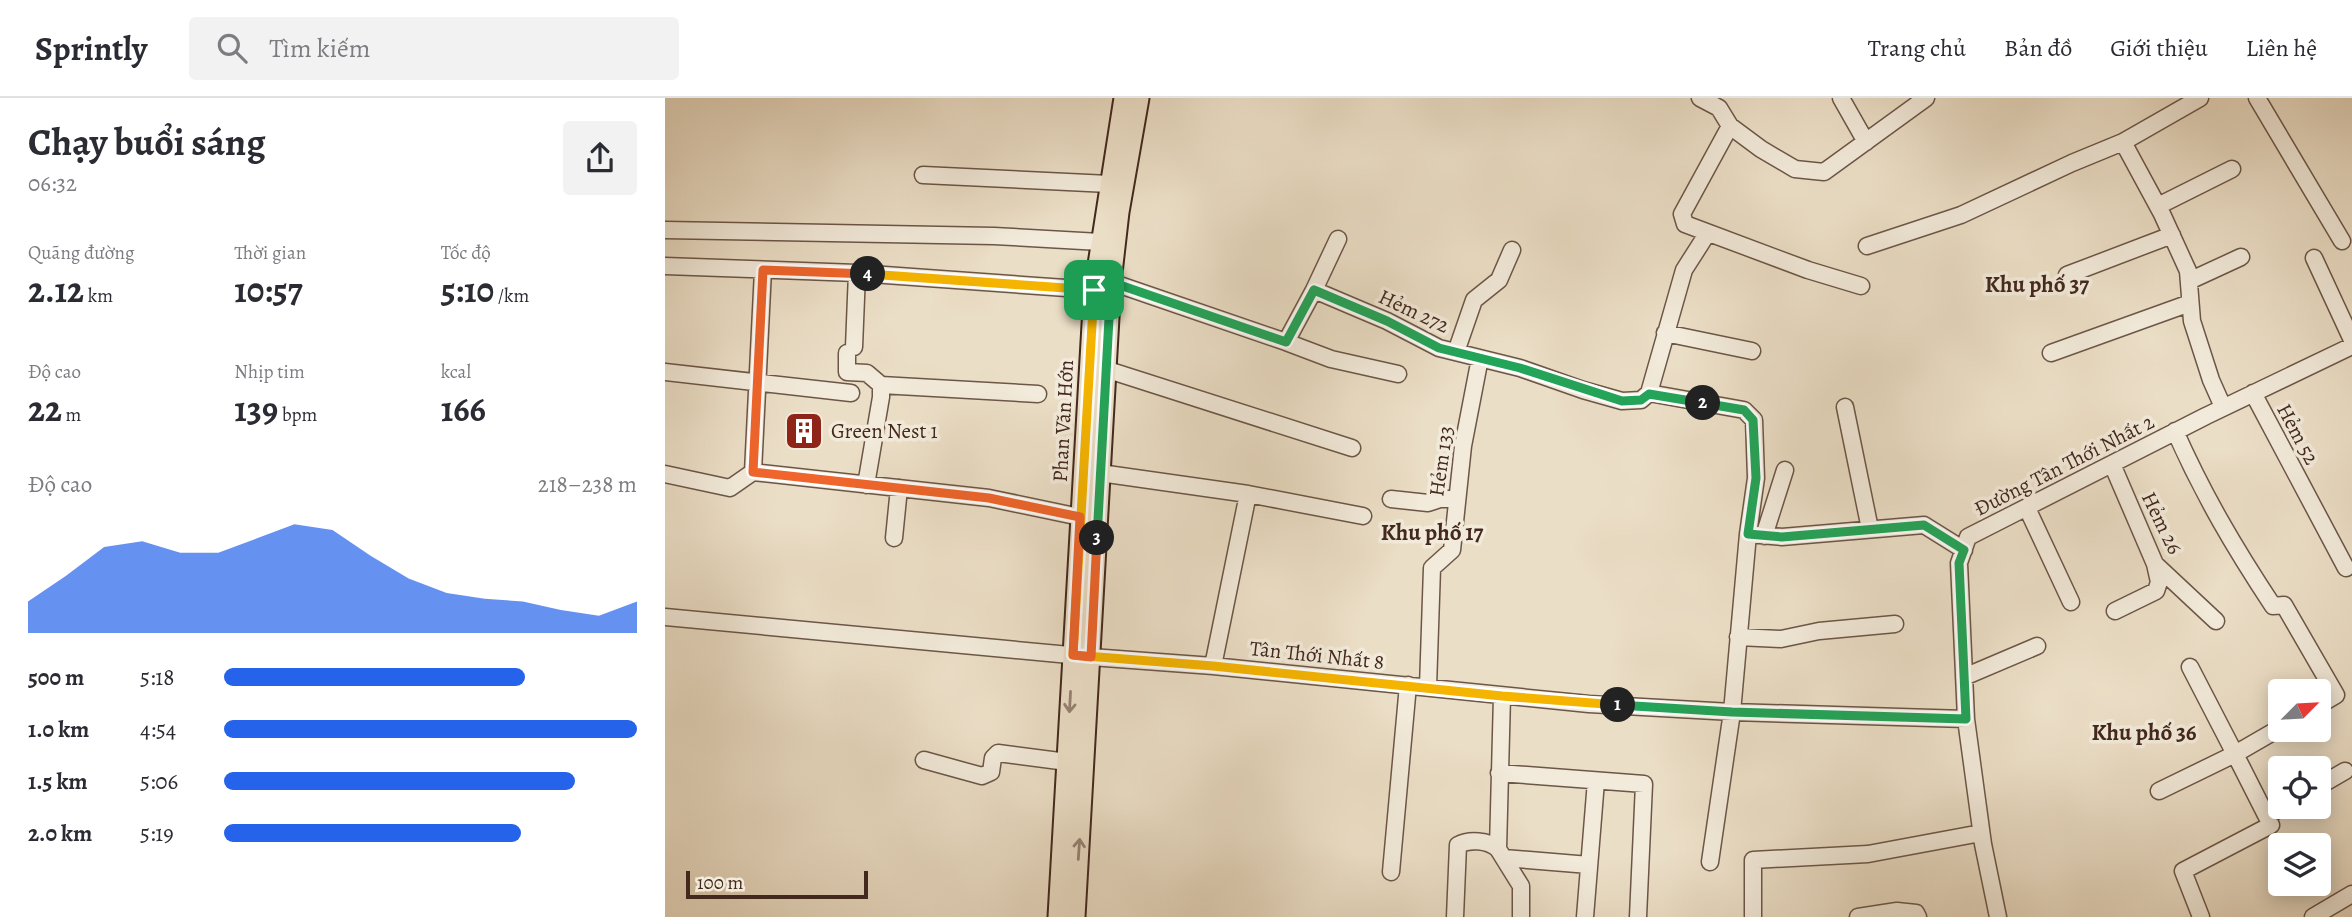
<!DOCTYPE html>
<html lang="vi">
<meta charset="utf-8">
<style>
body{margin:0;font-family:Alegreya,serif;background:#f2f2f3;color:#2b2b33;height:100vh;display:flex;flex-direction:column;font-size:26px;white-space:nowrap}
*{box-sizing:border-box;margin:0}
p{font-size:23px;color:#7c7c81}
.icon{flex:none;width:38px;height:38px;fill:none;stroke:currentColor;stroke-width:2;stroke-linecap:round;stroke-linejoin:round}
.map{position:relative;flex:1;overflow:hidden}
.panel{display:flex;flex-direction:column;background:#fff;width:665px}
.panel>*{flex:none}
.needle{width:46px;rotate:66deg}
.buttons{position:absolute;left:1603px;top:581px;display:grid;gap:14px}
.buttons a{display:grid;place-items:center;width:63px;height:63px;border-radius:7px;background:#fff;box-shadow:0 4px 18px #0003;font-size:35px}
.scale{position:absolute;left:21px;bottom:18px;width:182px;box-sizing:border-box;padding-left:7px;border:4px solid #42281d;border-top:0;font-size:19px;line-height:24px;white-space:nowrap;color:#42281d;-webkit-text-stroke:5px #f2eada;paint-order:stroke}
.pin{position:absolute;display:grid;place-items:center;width:60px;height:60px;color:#fff;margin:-30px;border-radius:14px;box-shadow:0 4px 10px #0006}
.km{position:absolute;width:35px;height:35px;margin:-18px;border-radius:50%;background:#222;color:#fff;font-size:19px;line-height:35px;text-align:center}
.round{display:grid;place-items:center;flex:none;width:74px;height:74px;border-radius:7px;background:#f2f2f3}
.headline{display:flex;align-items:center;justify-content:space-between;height:119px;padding:0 28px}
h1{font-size:38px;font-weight:700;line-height:52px}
.figures{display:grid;grid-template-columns:repeat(3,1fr);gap:10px;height:119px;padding:7px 28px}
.figures div{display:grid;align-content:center}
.figures b{font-size:35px;font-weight:700}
.figures small{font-size:19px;font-weight:400}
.figures p{font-size:19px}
.chart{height:196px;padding:14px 28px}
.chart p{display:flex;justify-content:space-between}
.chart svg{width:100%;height:126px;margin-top:7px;fill:#2563eb;opacity:.7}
ul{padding:0 28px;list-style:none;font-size:23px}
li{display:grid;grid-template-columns:112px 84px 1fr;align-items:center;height:52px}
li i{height:18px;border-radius:9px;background:#2563eb}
header{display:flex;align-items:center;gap:42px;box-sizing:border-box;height:98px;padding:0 35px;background:#fff;border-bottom:2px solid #e1e1e2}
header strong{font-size:33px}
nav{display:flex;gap:38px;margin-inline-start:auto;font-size:24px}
.search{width:490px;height:63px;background:#f2f2f3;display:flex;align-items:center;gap:18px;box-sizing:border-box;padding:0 24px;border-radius:7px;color:#7c7c81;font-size:26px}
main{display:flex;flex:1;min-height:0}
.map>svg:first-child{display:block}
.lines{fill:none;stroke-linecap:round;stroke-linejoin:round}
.minor-casing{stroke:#6c5647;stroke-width:19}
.major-casing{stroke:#42281d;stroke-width:23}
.minor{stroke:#f2eada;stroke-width:16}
.major{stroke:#ebdec6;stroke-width:19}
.oneway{stroke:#968372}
.split-1-casing{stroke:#fff;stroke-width:14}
.split-2-casing{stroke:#fff;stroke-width:14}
.split-3-casing{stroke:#fff;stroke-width:14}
.split-4-casing{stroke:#fff;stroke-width:14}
.split-5-casing{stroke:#fff;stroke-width:14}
.split-1{stroke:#f5b400;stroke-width:9}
.split-2{stroke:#22a559;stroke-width:9}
.split-3{stroke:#22a559;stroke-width:9}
.split-4{stroke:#f0652b;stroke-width:9}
.split-5{stroke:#f5b400;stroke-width:9}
.labels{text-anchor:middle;stroke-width:7;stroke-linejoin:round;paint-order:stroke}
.street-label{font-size:21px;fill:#42281d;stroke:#f2eada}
.poi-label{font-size:21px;fill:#42281d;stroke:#f2eada;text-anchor:start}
.neighbourhood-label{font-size:23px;font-weight:bold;fill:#42281d;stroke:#f2eada}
</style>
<header>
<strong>Sprintly</strong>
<div class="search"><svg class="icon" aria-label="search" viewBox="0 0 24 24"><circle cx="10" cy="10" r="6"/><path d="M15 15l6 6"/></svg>Tìm kiếm</div>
<nav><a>Trang chủ</a><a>Bản đồ</a><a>Giới thiệu</a><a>Liên hệ</a></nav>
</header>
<main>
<section class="panel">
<div class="headline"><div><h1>Chạy buổi sáng</h1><p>06:32</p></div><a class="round"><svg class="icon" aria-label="share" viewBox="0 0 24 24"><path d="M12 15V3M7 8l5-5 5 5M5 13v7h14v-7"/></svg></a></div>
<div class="figures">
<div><p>Quãng đường</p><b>2.12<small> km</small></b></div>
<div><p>Thời gian</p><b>10:57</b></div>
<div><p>Tốc độ</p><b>5:10<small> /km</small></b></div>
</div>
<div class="figures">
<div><p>Độ cao</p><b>22<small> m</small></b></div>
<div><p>Nhịp tim</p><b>139<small> bpm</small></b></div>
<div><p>kcal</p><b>166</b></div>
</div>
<div class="chart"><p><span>Độ cao</span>218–238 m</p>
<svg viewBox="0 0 160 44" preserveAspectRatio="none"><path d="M0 44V33L10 24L20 14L30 12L40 16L50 16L60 11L70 6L80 8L90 17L100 25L110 30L120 32L130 33L140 36L150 38L160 33V44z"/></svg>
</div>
<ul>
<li><b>500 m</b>5:18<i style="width:73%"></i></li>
<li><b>1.0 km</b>4:54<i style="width:100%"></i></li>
<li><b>1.5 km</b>5:06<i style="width:85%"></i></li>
<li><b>2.0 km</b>5:19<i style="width:72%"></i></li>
</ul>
</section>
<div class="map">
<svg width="1687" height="819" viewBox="0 0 1687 819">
<rect width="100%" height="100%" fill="#ebdec6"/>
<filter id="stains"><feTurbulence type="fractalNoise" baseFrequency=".00286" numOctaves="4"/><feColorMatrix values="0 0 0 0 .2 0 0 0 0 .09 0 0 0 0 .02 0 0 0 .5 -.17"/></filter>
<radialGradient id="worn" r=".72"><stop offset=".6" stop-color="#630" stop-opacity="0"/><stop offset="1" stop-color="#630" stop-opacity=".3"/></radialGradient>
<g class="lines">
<defs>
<path id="minor" d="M1035,0L1054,10L1065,28L1096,51L1130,71L1159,74L1261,0
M1176,0L1201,44
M1535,0L1458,44L1497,116L1523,173L1527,223L1546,282L1558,309
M1592,0L1677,143
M1065,28L1017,116L1020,126L1143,172L1196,188
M258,77L444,86
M1493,108L1567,71
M0,132L329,138L435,144
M1202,148L1296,117L1407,65L1458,44
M1649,160L1687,242
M0,168L192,175L429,192
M1402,177L1507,137
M1524,183L1576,159
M446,184L621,244L649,192L722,223L774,250L855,270L918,292L957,303L976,302L984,295
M649,192L673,141
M1000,235L1087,253
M621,244L666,261L733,276
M189,249L192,175
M791,254L809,202L834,182L847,152
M182,255V274L202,275L216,287V299L201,387
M1386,255L1525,205
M440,271L687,350
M0,274L186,295
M216,287L373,296
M984,295L1079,312L1089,322L1091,380L1083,436
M984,295L1019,172L1042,136
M1588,295L1681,470
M1180,309L1205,431
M1510,333C1539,398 1569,449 1608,508L1619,507L1671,597L1654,607
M1447,366L1490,466L1551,523
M88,374L324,400L415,419
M435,375L583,396
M0,376L65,390L88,374L98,172
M726,401L763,405L775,401H792
M1362,410L1406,504
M1099,438L1120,372
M229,440L234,390
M1450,513L1491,493L1494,484L1490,466
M0,519L426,559L548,568L924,606L1067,614L1301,621
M1073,539L1116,541L1154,533L1230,526
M548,568L583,396L698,418
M1525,569L1570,656L1615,630
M1299,579L1372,548
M763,589L767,470L787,452L798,348L815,260
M837,598L833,751L856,788V819
M259,662L317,678L326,674L328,660L333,655L402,664
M834,675L979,686L973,819
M1654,688L1680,673
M1494,693L1570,656L1606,727L1518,773L1536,819
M1602,718L1617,709
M839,760L924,767
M1045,764L1067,614L1083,436L1117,439L1259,427L1299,452
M726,774L743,587
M790,819L793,747C804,741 823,742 833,751
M920,819L931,683
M1088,819V762L1203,756L1316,735
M1193,819L1232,813L1251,815L1253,819
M1333,819L1318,746L1301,621L1294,465L1303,439L1541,318L1687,248
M1648,819L1687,796"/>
<path id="major" d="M393,819L429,192L459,0
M410,819L446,184L454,114L474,0"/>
</defs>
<use href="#minor" class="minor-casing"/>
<use href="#major" class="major-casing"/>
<use href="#minor" class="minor"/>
<use href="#major" class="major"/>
</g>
<defs><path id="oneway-shaft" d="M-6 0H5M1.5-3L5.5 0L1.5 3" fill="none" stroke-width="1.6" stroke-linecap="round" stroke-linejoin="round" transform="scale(1.75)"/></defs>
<g class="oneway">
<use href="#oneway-shaft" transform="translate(405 604) rotate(93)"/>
<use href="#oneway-shaft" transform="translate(414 751) rotate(-86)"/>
</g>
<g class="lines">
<defs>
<path id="split-1" d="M429,192L408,557L548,568L837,598L953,607"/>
<path id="split-2" d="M953,607L1067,614L1301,621L1294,465L1299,452L1259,427L1117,439L1083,436L1091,380L1088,322L1079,312L1038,305"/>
<path id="split-3" d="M432,440L446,184L621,244L649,192L722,223L774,250L855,270L957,303L976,302L984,296L1038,305"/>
<path id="split-4" d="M203,176L98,172L88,374L324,400L415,419L408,557L426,559L432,440"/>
<path id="split-5" d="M203,176L429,192"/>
</defs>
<use href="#split-1" class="split-1-casing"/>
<use href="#split-2" class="split-2-casing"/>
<use href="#split-3" class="split-3-casing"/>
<use href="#split-4" class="split-4-casing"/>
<use href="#split-5" class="split-5-casing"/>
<use href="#split-1" class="split-1"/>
<use href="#split-2" class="split-2"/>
<use href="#split-3" class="split-3"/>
<use href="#split-4" class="split-4"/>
<use href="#split-5" class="split-5"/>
</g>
<defs>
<symbol id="building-square" viewBox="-11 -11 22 22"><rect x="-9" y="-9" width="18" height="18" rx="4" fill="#8f2418" stroke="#f2eada"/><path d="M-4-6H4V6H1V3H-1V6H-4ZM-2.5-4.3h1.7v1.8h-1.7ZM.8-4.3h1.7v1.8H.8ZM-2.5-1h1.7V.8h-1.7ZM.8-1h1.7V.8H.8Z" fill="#fff"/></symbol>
</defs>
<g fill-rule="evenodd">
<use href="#building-square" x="117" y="311" width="44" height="44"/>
</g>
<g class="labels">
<g class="street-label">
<text transform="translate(749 213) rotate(25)" y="7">Hẻm 272</text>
<text transform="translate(398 323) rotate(-87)" y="7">Phan Văn Hớn</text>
<text transform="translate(1633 336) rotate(62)" y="7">Hẻm 52</text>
<text transform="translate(776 363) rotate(-82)" y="7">Hẻm 133</text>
<text transform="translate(1399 367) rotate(-27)" y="7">Đường Tân Thới Nhất 2</text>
<text transform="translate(1497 425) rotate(64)" y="7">Hẻm 26</text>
<text transform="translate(652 557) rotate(6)" y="7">Tân Thới Nhất 8</text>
</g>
<g class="poi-label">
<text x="166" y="340">Green Nest 1</text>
</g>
<g class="neighbourhood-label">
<text x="1372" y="194">Khu phố 37</text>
<text x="767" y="442">Khu phố 17</text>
<text x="1479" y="642">Khu phố 36</text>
</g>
</g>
<rect width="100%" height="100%" filter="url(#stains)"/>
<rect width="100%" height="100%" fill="url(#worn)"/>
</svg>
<div class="buttons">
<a><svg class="needle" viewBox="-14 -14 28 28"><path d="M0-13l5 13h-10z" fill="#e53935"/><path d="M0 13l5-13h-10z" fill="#7c7c81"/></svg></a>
<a><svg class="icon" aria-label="locate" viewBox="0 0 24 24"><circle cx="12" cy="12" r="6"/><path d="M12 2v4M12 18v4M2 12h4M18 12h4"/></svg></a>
<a><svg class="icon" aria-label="layers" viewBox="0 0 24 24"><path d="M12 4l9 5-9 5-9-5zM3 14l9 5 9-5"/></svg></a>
</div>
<div class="scale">100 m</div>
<div class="pin" style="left:429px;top:192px;background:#1e9e55"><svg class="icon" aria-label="arrive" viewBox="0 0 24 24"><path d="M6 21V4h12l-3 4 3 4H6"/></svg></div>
<b class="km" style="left:953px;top:607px">1</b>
<b class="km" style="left:1038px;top:305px">2</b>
<b class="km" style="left:432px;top:440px">3</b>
<b class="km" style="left:203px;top:176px">4</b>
</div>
</main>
